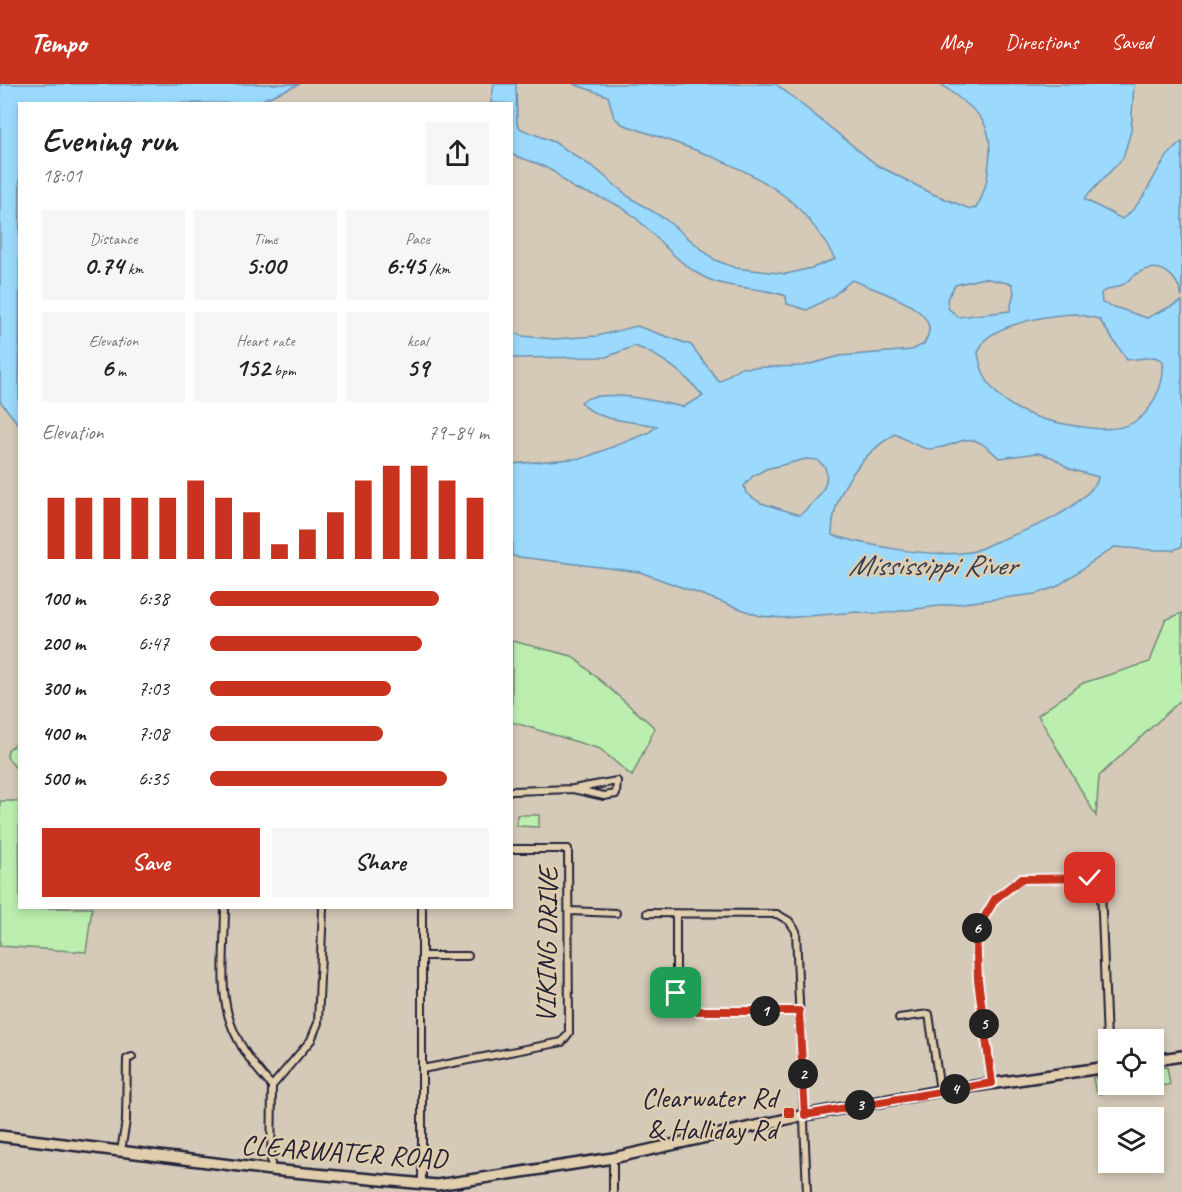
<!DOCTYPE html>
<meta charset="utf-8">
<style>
body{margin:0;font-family:Caveat,sans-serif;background:#f6f6f6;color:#222;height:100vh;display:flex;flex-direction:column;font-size:22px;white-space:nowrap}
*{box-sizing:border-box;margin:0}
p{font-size:20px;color:#767676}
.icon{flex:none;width:33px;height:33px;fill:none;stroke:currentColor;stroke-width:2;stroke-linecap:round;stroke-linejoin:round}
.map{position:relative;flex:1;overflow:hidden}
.sheet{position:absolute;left:18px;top:18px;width:495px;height:807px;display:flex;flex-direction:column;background:#fff;border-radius:0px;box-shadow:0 3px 9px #0003}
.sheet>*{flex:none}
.buttons{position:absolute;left:1098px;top:945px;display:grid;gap:12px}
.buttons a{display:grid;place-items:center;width:66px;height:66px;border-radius:0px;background:#fff;box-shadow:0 3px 9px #0003;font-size:30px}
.pin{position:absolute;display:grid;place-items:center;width:51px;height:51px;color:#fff;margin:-26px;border-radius:12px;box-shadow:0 3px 9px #0006}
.km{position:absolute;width:30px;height:30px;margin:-15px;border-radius:50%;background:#222;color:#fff;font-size:16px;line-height:30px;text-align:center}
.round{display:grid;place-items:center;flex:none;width:63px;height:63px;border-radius:0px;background:#f6f6f6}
.head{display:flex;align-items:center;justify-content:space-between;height:102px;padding:0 24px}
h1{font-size:33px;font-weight:700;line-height:45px}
.figures{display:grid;grid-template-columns:repeat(3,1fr);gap:9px;height:102px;padding:6px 24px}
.figures div{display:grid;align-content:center;border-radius:0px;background:#f6f6f6;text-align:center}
.figures b{font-size:26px;font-weight:700}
.figures small{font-size:16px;font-weight:400}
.figures p{font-size:16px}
.chart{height:168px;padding:12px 24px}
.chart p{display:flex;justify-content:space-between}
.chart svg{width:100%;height:108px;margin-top:6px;stroke:#c8321e;stroke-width:6}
.button{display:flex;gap:12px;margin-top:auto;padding:12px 24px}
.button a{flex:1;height:69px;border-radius:0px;background:#c8321e;color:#fff;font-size:24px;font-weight:700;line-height:69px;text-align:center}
.button a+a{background:#f6f6f6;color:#222}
ul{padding:0 24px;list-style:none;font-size:20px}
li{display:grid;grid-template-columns:96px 72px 1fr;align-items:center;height:45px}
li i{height:15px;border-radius:8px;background:#c8321e}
header{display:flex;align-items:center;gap:36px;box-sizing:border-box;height:84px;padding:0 30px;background:#c8321e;color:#fff}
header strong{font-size:28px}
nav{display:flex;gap:33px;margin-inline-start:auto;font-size:21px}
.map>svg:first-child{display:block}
.green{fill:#bcefaf;stroke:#6f8875;stroke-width:1.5}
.water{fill:#9bdafc;stroke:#6b90af;stroke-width:1.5;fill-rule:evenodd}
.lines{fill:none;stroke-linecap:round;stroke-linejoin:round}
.street-casing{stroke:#22223b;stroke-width:10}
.secondary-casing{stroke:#22223b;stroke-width:14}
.street{stroke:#e1ceac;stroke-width:6}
.secondary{stroke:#e1ceac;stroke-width:9}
.route-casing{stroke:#fff;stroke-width:12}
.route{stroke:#c8321e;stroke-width:8}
.poi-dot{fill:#c8321e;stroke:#e1ceac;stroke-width:2}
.labels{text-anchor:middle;stroke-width:4.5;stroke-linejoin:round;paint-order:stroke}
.street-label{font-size:28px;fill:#22223b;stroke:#e1ceac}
.poi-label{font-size:28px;fill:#22223b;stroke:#e1ceac;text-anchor:end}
.water-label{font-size:30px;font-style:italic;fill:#343e58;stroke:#e1ceac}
</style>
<header>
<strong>Tempo</strong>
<nav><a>Map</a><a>Directions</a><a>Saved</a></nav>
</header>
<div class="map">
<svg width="1182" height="1108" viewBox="0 0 1182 1108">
<rect width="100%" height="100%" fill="#d5c9b7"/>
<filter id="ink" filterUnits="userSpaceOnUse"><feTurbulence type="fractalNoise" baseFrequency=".0167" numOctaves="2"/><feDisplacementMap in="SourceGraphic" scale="12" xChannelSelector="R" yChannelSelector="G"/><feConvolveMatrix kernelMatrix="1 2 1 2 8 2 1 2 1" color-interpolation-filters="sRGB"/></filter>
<g filter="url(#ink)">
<path class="green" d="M1182,529V615L1099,692L1096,732L1038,631L1083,599L1150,578L1165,536Z
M512,557L572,572L655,644L632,692L600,665L512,638Z
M19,657V688L7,673L8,666Z
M0,717H19L20,824H92L86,868L0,862Z
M517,731H539V743L517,742Z
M1167,983L1170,1000L1167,1001L1134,1005L1130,1001L1154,1000V984Z
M1108,991V1000L1121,1001L1122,1005L1099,1010L1095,1005L1093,994Z"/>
<path class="water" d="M0,0H300L255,19L20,20L19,341L0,317Z
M494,0H516L517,40L521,45L554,58L596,85L629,113L665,135L715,176L736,184L786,190L812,184L835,175C821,150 803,124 779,108C739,78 670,57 622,40L614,33L608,12L573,0H776L877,81L933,110L970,125L976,124C985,110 988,96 989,79C995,33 973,26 941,0H1134L1131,47L1123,74L1084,115L1122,135C1150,116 1154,78 1182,58V213C1178,193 1162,177 1140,188C1134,191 1129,196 1124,200C1116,204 1108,204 1101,209L1102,219L1147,234L1182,217V462L1174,466H1153L1114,463L1056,503L1035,510L876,530L857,528L784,534L760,532L640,488L512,472V380L584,374L648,349L657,342C634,337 596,338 581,318C599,303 660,318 683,323L703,312C685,290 661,272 635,262L606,273L512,274V247L522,252L554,255L597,252L637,242L691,261L719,298L739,284L803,282L840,272L912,266L924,260C926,256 929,250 929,246C930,221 872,205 852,196L833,212L807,226L787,220L786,212C759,202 727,206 702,192C673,176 655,149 630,129C613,116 595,112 576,105C568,102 561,93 554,88C541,80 526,75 512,71V20L491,19ZM984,194L1012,200L1014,208L1010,227L958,233L948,224L947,215L955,201ZM1076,230L1099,235L1127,276L1155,273L1163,277C1164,289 1162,301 1156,312C1139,351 1106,347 1070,341C1027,334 984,318 978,268C980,265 982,259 985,256C1002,239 1053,230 1076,230ZM895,350C904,354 920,365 930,365C966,362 966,341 999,374L1038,369L1052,373L1070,385L1098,393L1097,398C1074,430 1032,444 995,458C987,461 978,467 970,468C931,474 870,462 832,451C832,409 860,371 895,350ZM806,375L817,376L825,383C832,404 814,418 800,431L761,419L746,409L744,402L753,392L766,385Z"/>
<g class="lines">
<defs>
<path id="street" d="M512,707L573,705L617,697L616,710L604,712L573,705
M225,824C224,906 212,937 272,1002
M570,827L616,829
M647,829L777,830L789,837L796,847L807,1108
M676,830V908L685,920L696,927H799
M422,872H468
M899,934L929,930L940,1007
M422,985L562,958L569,949L568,765H512
M992,999L978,896L976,847L995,815L1021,795L1090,794L1101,805L1108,983
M272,1002L311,956L318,939L323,824
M121,1067L126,1037L127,975L132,973
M271,1086L272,1002
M422,1101V824
M613,1108V1074"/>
<path id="secondary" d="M1154,976L1182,972
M0,1052L271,1086L437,1101L613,1074L805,1031L940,1007L1108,983"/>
</defs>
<use href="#street" class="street-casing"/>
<use href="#secondary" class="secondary-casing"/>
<use href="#street" class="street"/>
<use href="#secondary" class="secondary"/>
</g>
</g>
<g class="lines" filter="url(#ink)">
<defs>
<path id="route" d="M676,909L685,920L696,927H799L805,1031L992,999L978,896L976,847L995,815L1021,795L1090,794"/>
</defs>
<use href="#route" class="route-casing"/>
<use href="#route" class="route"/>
</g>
<rect class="poi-dot" x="783" y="1023" width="12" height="12" rx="3"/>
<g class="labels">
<g class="street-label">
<text transform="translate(546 861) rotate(-89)" y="10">VIKING DRIVE</text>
<text transform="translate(344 1067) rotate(4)" y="10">CLEARWATER ROAD</text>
</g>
<g class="poi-label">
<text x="777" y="1023">Clearwater Rd<tspan x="777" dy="32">&amp; Halliday Rd</tspan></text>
</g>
<g class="water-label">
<text x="932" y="491">Mississippi River</text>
</g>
</g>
</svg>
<div class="buttons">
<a><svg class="icon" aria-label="locate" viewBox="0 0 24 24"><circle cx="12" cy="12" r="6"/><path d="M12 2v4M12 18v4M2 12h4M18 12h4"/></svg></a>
<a><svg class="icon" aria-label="layers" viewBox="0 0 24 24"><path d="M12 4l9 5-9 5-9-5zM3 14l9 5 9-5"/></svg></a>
</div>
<div class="pin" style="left:676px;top:909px;background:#1e9e55"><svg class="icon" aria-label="arrive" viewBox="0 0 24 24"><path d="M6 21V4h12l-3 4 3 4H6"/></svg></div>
<div class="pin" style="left:1090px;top:794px;background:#d93025"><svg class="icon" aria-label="check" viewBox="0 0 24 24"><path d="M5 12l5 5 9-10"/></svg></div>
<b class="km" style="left:765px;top:927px">1</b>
<b class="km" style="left:803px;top:990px">2</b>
<b class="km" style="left:860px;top:1021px">3</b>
<b class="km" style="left:955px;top:1005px">4</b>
<b class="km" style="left:984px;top:940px">5</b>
<b class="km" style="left:977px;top:844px">6</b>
<section class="sheet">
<div class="head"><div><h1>Evening run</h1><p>18:01</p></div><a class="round"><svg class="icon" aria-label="share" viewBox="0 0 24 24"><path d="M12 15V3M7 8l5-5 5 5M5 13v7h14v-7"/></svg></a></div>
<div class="figures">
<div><p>Distance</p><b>0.74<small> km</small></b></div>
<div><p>Time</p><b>5:00</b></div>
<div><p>Pace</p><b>6:45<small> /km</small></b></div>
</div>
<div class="figures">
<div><p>Elevation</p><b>6<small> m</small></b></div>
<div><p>Heart rate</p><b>152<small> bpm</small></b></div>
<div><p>kcal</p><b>59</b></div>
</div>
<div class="chart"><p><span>Elevation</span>79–84 m</p>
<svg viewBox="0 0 160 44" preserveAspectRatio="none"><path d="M5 44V19M15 44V19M25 44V19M35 44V19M45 44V19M55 44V12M65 44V19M75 44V25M85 44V38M95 44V32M105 44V25M115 44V12M125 44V6M135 44V6M145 44V12M155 44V19"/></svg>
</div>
<ul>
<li><b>100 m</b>6:38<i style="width:82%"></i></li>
<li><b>200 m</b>6:47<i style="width:76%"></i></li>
<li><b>300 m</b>7:03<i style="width:65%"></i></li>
<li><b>400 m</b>7:08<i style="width:62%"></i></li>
<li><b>500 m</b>6:35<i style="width:85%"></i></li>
</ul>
<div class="button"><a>Save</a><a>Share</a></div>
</section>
</div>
